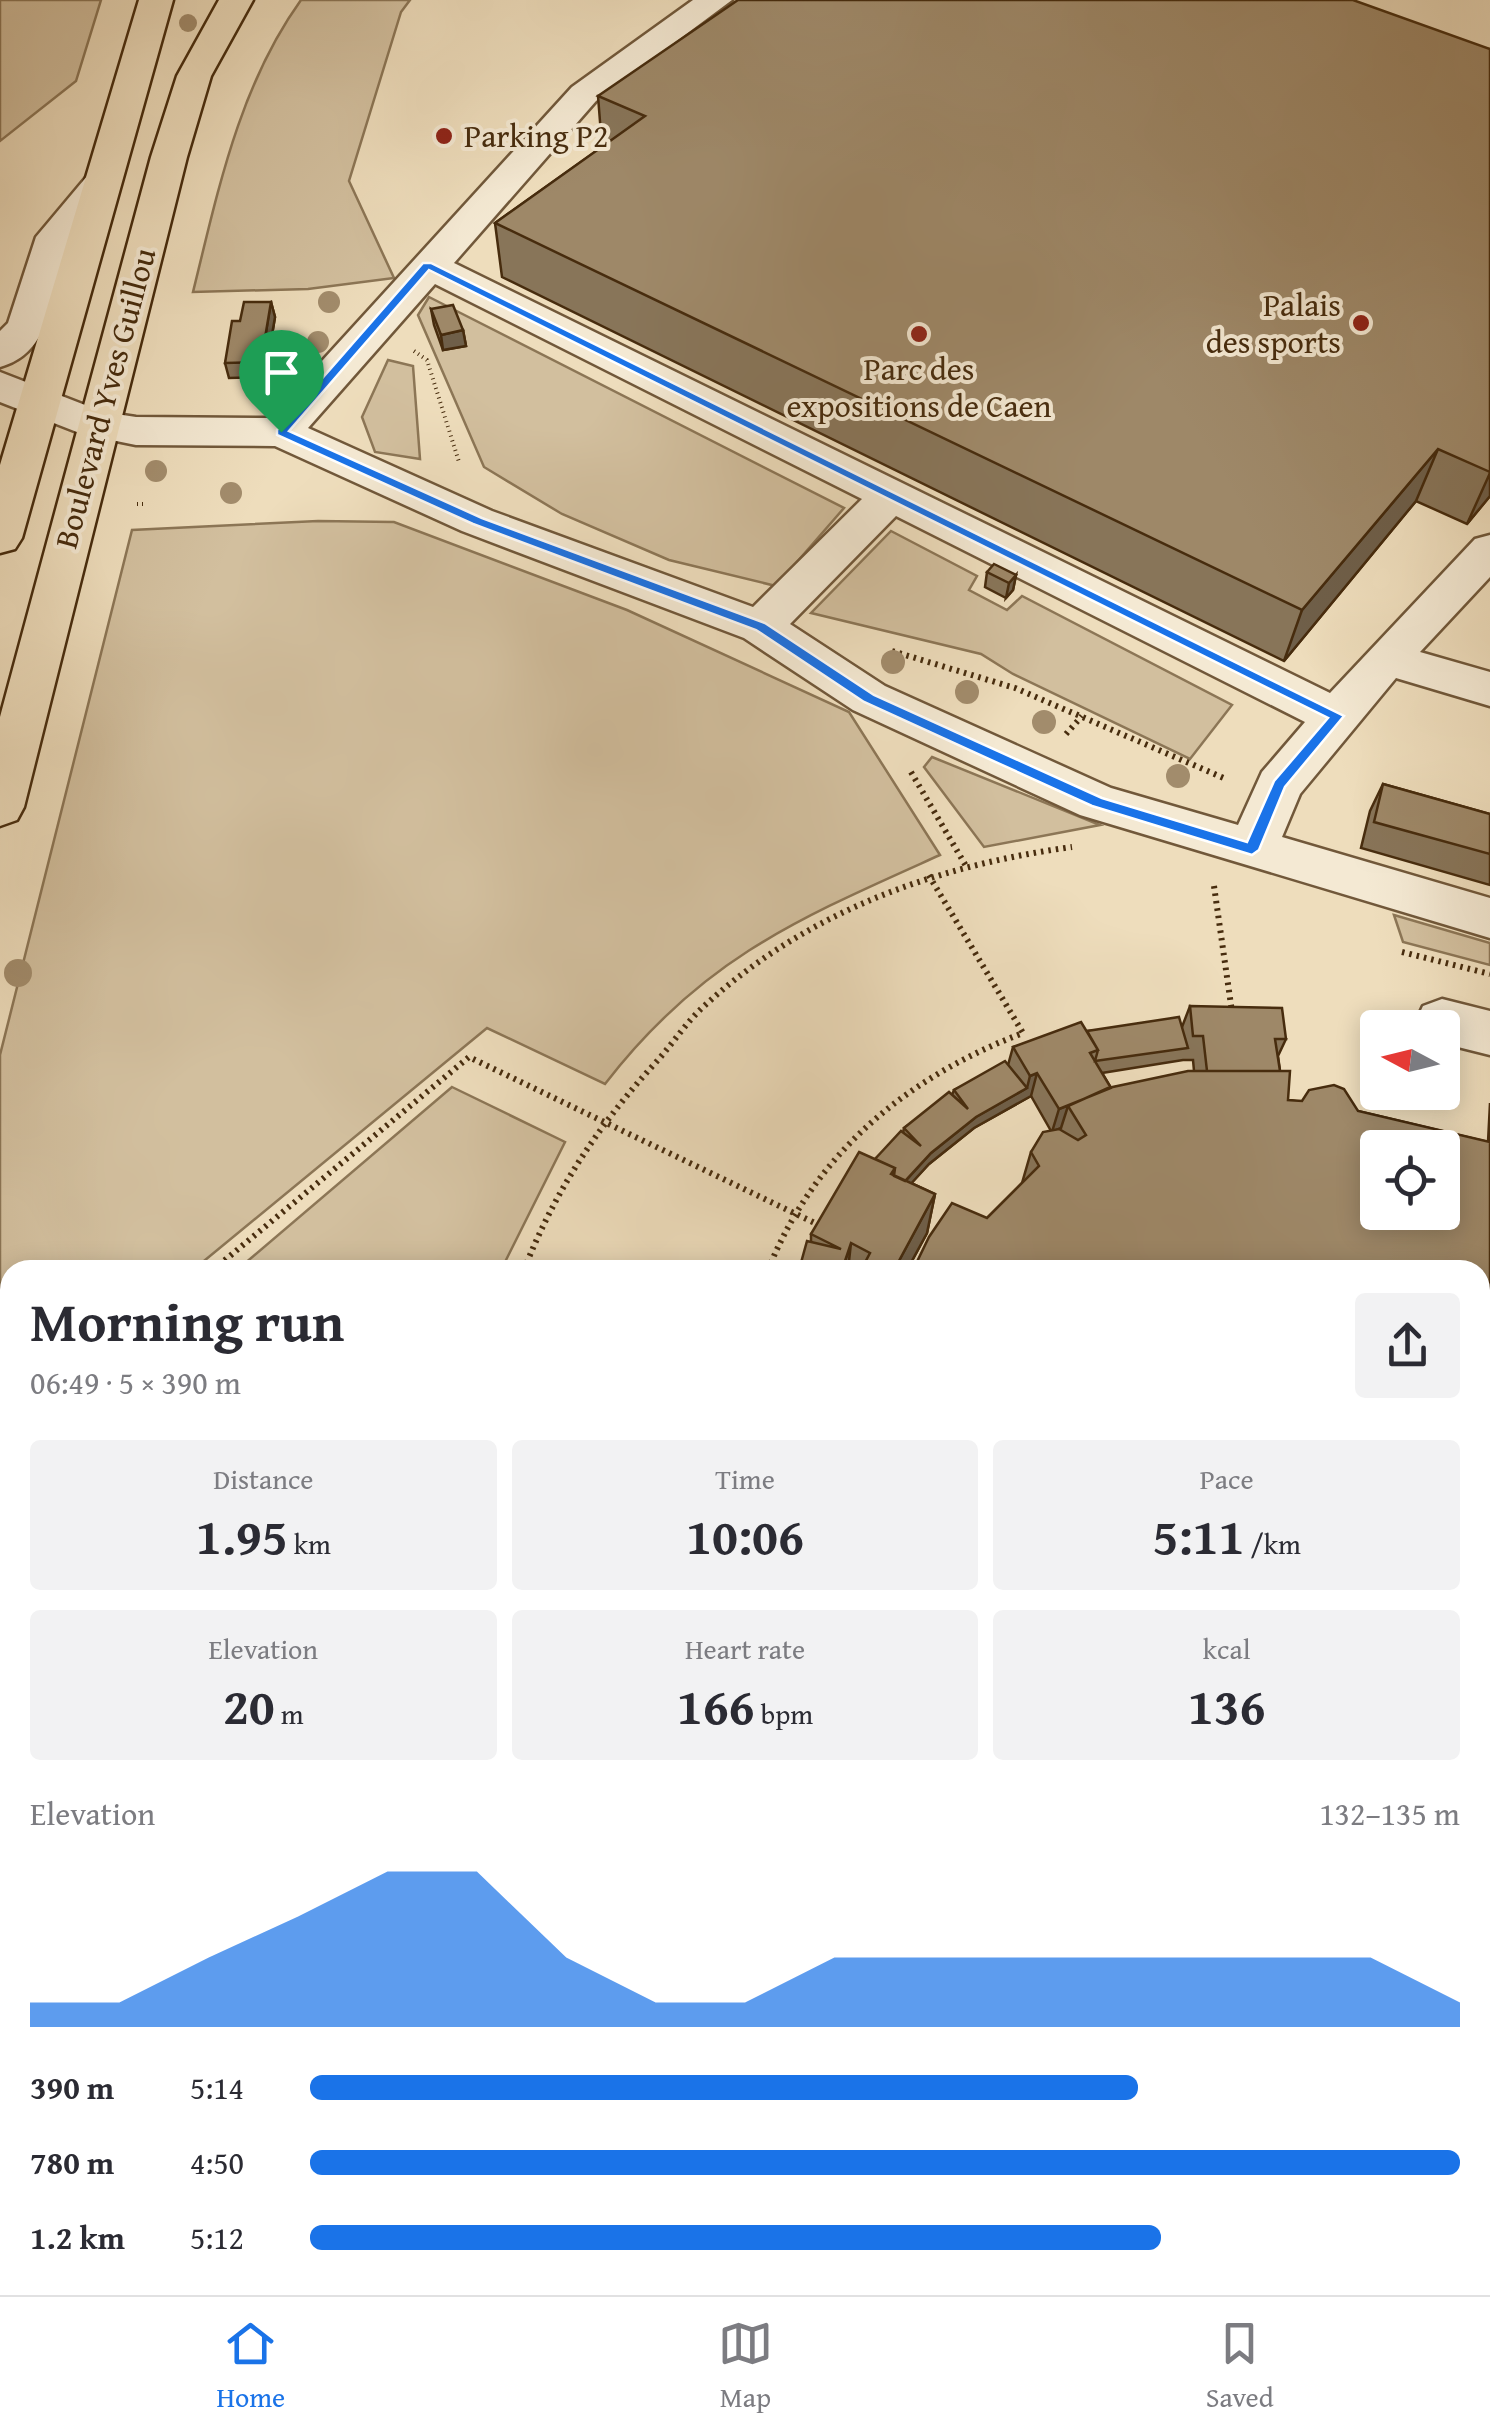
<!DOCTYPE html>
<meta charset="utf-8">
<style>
body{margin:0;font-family:"Gentium Book Plus",serif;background:#f2f2f3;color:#2b2b33;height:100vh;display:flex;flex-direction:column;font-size:38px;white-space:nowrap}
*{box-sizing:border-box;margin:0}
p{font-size:32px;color:#7c7c81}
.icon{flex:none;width:55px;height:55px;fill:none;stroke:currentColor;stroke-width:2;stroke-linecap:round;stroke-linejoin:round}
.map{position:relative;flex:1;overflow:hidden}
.drawer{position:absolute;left:0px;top:1260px;width:1490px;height:1035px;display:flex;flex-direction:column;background:#fff;border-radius:30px 30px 0 0;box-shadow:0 5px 25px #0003}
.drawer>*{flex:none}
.needle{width:65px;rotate:277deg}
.tools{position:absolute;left:1360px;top:1010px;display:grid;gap:20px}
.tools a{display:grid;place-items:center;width:100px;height:100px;border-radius:10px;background:#fff;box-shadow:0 5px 25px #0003;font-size:50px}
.pin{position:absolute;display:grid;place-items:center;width:85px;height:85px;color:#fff;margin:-102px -42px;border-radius:50% 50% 50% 0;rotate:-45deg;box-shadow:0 0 10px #0007}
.pin .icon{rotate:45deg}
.round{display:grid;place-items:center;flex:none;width:105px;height:105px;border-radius:10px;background:#f2f2f3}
.headline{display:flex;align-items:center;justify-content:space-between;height:170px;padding:0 30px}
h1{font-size:55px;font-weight:700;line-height:75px}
.stats{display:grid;grid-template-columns:repeat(3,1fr);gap:15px;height:170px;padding:10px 30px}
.stats div{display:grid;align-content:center;border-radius:10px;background:#f2f2f3;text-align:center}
.stats b{font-size:50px;font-weight:700}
.stats small{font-size:28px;font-weight:400}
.stats p{font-size:28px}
.chart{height:280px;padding:20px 30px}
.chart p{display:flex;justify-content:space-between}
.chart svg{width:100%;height:180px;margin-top:10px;fill:#1a73e8;opacity:.7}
ul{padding:0 30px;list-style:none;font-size:32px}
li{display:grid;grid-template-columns:160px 120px 1fr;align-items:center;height:75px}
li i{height:25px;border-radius:12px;background:#1a73e8}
.menu{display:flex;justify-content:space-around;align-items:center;height:140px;border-top:2px solid #e1e1e2;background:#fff;font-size:28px;color:#7c7c81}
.menu a{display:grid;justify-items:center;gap:5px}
.menu .on{color:#1a73e8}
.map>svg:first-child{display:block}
.green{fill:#d2bf9e;stroke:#8c7656;stroke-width:2.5}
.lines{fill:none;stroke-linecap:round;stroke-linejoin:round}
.minor-casing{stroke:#71583a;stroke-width:5}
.major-casing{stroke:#472c0e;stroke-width:5}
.path-far2{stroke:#472c0e;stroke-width:4;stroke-dasharray:1 4;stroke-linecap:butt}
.path-far1{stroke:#472c0e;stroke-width:6;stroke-dasharray:2.5 5;stroke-linecap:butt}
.path{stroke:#472c0e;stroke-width:8;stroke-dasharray:2.5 6;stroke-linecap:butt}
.minor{fill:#f4e9d3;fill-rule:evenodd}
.major{fill:#eeddbc;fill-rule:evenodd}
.tree{fill:#a28c6c}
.wall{fill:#887559;stroke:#472c0e;stroke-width:2.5;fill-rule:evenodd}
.shaded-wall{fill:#6f5f49;stroke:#472c0e;stroke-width:2.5}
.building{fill:#9e8868;stroke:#472c0e;stroke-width:2.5;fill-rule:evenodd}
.route{fill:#1a73e8;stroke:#fff;stroke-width:2.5;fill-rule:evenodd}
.poi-dot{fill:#8f2418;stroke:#f4e9d3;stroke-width:4}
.labels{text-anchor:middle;stroke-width:8;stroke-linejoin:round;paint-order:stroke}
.far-poi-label{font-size:32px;fill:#472c0e;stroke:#f4e9d3;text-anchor:start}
.far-street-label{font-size:32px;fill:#472c0e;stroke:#f4e9d3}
</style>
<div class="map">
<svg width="1490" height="2295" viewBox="0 0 1490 2295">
<rect width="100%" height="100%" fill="#eeddbc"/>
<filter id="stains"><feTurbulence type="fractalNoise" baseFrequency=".002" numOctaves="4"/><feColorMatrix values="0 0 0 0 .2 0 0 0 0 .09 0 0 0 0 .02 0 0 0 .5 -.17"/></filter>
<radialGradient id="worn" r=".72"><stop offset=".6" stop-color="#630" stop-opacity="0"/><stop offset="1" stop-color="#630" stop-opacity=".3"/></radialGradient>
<path class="green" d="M0,0H101L76,81L0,141Z
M301,0H410L401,12L349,181L394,278L308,289L193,292C218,191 239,86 301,0Z
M429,297L844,508L776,586L669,560L562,514L484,467L418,315Z
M388,360L413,366L420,459L375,452L362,417Z
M318,521L394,522L627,610L849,712L940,855C800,918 702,958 605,1084L487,1028L193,1270H10V1370H0V1055L132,530Z
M891,531L977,576L969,590L1007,610L1022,596L1232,705L1190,759L1013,674L981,654L811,613Z
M932,757L1100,825L984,847L924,767Z
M1394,915L1490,943V965L1403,942Z
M452,1087L565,1142L501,1270H237Z
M0,1455H10V1672L0,1666Z
M1480,2191L1490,2194V2295H1458L1459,2285H1480Z
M724,2285H1217L1250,2295H745Z"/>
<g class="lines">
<defs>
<path id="minor" d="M693,0H732L596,101L454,263L1330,693L1475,539L1490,535V577L1420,652L1490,672V706L1396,678L1300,794L1282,837L1490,898V938L1080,815L853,710L744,638L462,531L275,446L136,445L82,434L0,402V372L103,412L136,417L270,418L572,87ZM435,284L862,499L753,607L492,511L308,428ZM896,516L1305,722L1262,772L1238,825L1111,788L885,686L790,624Z
M101,172L114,175L119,183C106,202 87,218 75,238C49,279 59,351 0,367V331L8,323L36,237L88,175Z
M1442,999L1490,1011V1055L1442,1043V1028H1419L1416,1021L1423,1006Z
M1480,2050L1490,2052V2124L1480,2122Z"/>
<path id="major" d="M139,0H173L22,538L15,549L0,553V465Z
M219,0H253L211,76L187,157L24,807L17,820L0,826V717L151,157L177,76Z
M0,1731L10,1735V1801L0,1797Z
M116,2285H192L188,2295H112Z
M503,2285H596L600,2295H507Z"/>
</defs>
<use href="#minor" class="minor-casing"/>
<use href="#major" class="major-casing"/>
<path class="path-far2" d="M414,351L427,360L459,462
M137,504H144"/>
<path class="path-far1" d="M892,651L1015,688L1226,779
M1066,734L1082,716
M911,772L966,866
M1214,886L1232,1012
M1402,952L1490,974
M213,1270L469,1057L821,1226
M524,1270C555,1190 600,1123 658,1060C673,1043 686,1023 702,1008C805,912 934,866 1072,847
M768,1270C815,1153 907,1077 1023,1033L928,874"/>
<path class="path" d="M0,1413H10
M1480,2217L1490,2220
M271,2295L274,2285"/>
<use href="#minor" class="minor"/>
<use href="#major" class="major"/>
</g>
<g class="tree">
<circle cx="188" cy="23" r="9"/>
<circle cx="329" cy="302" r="11"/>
<circle cx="318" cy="342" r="11"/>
<circle cx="271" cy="397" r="11"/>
<circle cx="156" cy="471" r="11"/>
<circle cx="231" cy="493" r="11"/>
<circle cx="893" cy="662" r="12"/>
<circle cx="967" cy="692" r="12"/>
<circle cx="1044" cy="722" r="12"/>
<circle cx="1178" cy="776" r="12"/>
<circle cx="18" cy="973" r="14"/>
</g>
<path class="wall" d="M1490,49V496L1467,524L1416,501L1284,661L502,277L495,223L602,147L598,96Z
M271,302L275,317L265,377L229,378L225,363L240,321Z
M431,309L463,330L466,346L443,350L434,325Z
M987,572L1016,575L1013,590L1006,598L985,587Z
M1383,784L1490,814V885L1361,848L1370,811Z
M1190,1006L1286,1039L1278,1056L1280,1071L1288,1100L1358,1111L1488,1142L1490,1103V1998L1480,2000V1270L987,1218L1022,1183L1031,1152L1051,1131L1031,1096L974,1128L929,1164L911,1183L935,1194L927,1233L907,1270H799L811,1242V1234L875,1159L903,1133L904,1128L952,1095L954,1090L1008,1065L1013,1047L1087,1031L1182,1027ZM1183,1060H1193L1194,1071L1111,1088L1102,1073Z"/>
<path class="shaded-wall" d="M271,302L275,317L265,377L261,362Z
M463,330L466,346L443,350L441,335Z
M1438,449L1416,501L1284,661L1302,610Z
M1490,473V496L1467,524Z
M1016,575L1013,590L1006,598L1009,583Z
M1037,1073L1031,1096L974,1128L929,1164L890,1207L892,1196L931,1153L976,1117L1027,1088L1030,1076Z
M1111,1089L1068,1106L1061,1128L1052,1132L1059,1109Z
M935,1194L927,1233L907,1270H894Z
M851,1243L848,1270H842Z"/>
<path class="building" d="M738,0H1353L1490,49V472L1438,449L1302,610L495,223L645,116L598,96Z
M244,302H271L261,362L225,363L232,321H240Z
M453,305L463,330L441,335L431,309Z
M994,564L1016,575L1009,583L987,572Z
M1383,784L1490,814V854L1374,822Z
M1190,1006L1282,1008L1286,1039H1275L1280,1071H1207L1203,1036H1193Z
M1179,1017L1188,1048L1095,1061L1098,1050L1087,1031Z
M1081,1022L1098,1050L1090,1053L1111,1088L1059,1109L1037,1073L1030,1076L1013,1047Z
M1005,1061L1027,1088L976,1117L931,1153L905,1181L894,1176L895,1168L875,1159L901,1131L921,1146L904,1128L949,1092L968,1109L954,1090Z
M1188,1071H1290L1288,1100L1302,1101L1309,1090L1334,1085L1344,1089L1358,1111L1490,1142V1998L1480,2000L1487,1840L1480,1839V1270H913L929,1237L952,1203L987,1218L1039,1166L1031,1152L1043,1132L1059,1129L1078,1140L1086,1135L1068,1106L1108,1088ZM1378,1148H1442V1212H1378Z
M859,1152L895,1168L891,1174L935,1194L894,1270H861L870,1253L851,1243L842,1270H799L807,1241L841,1249L811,1234Z
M1216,2285H1441L1474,2295H1249Z"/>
<path class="route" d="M423,263H431L1344,716L1285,787L1259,850L1252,855L1092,806L864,702L756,630L473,524L277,435V430ZM429,270L1328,718L1274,781L1247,842L1102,798L874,695L765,623L482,518L289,431Z"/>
<g class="poi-dot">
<circle cx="444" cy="136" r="10"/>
<circle cx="1361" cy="323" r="10"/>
<circle cx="919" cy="334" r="10"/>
</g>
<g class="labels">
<g class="far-poi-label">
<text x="464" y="147">Parking P2</text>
<text x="1341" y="316" text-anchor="end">Palais<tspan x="1341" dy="37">des sports</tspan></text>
<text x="919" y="380" text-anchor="middle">Parc des<tspan x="919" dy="37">expositions de Caen</tspan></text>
</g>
<g class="far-street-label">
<text transform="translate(105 398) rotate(-75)" y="11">Boulevard Yves Guillou</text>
</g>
</g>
<rect width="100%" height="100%" filter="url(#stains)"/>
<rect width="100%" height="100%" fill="url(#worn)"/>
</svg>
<div class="tools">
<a><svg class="needle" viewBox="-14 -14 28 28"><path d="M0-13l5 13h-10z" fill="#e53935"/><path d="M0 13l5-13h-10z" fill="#7c7c81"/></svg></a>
<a><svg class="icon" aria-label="locate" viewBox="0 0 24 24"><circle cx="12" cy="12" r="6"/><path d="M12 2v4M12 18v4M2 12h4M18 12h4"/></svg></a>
</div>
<div class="pin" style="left:281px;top:432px;background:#1e9e55"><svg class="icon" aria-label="arrive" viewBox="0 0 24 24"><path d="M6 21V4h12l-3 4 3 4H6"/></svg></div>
<section class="drawer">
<div class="headline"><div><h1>Morning run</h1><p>06:49 · 5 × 390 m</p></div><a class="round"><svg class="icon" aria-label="share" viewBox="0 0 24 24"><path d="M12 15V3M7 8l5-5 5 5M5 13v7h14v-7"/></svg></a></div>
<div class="stats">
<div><p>Distance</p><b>1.95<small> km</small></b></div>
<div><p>Time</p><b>10:06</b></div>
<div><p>Pace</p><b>5:11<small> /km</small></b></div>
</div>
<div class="stats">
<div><p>Elevation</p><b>20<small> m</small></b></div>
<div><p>Heart rate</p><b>166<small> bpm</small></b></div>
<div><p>kcal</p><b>136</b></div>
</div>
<div class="chart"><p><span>Elevation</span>132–135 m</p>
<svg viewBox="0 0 160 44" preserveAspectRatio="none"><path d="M0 44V38L10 38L20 27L30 17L40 6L50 6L60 27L70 38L80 38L90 27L100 27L110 27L120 27L130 27L140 27L150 27L160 38V44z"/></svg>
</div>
<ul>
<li><b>390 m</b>5:14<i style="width:72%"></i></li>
<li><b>780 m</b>4:50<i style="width:100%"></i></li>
<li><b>1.2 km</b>5:12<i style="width:74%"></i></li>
</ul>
</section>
</div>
<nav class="menu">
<a class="on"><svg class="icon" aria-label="home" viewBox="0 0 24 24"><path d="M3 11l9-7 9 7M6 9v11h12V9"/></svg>Home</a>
<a><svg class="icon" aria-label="map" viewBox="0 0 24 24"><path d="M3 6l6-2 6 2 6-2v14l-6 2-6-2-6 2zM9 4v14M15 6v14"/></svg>Map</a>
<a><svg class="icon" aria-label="saved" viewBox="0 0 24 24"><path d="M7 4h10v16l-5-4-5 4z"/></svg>Saved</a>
</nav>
